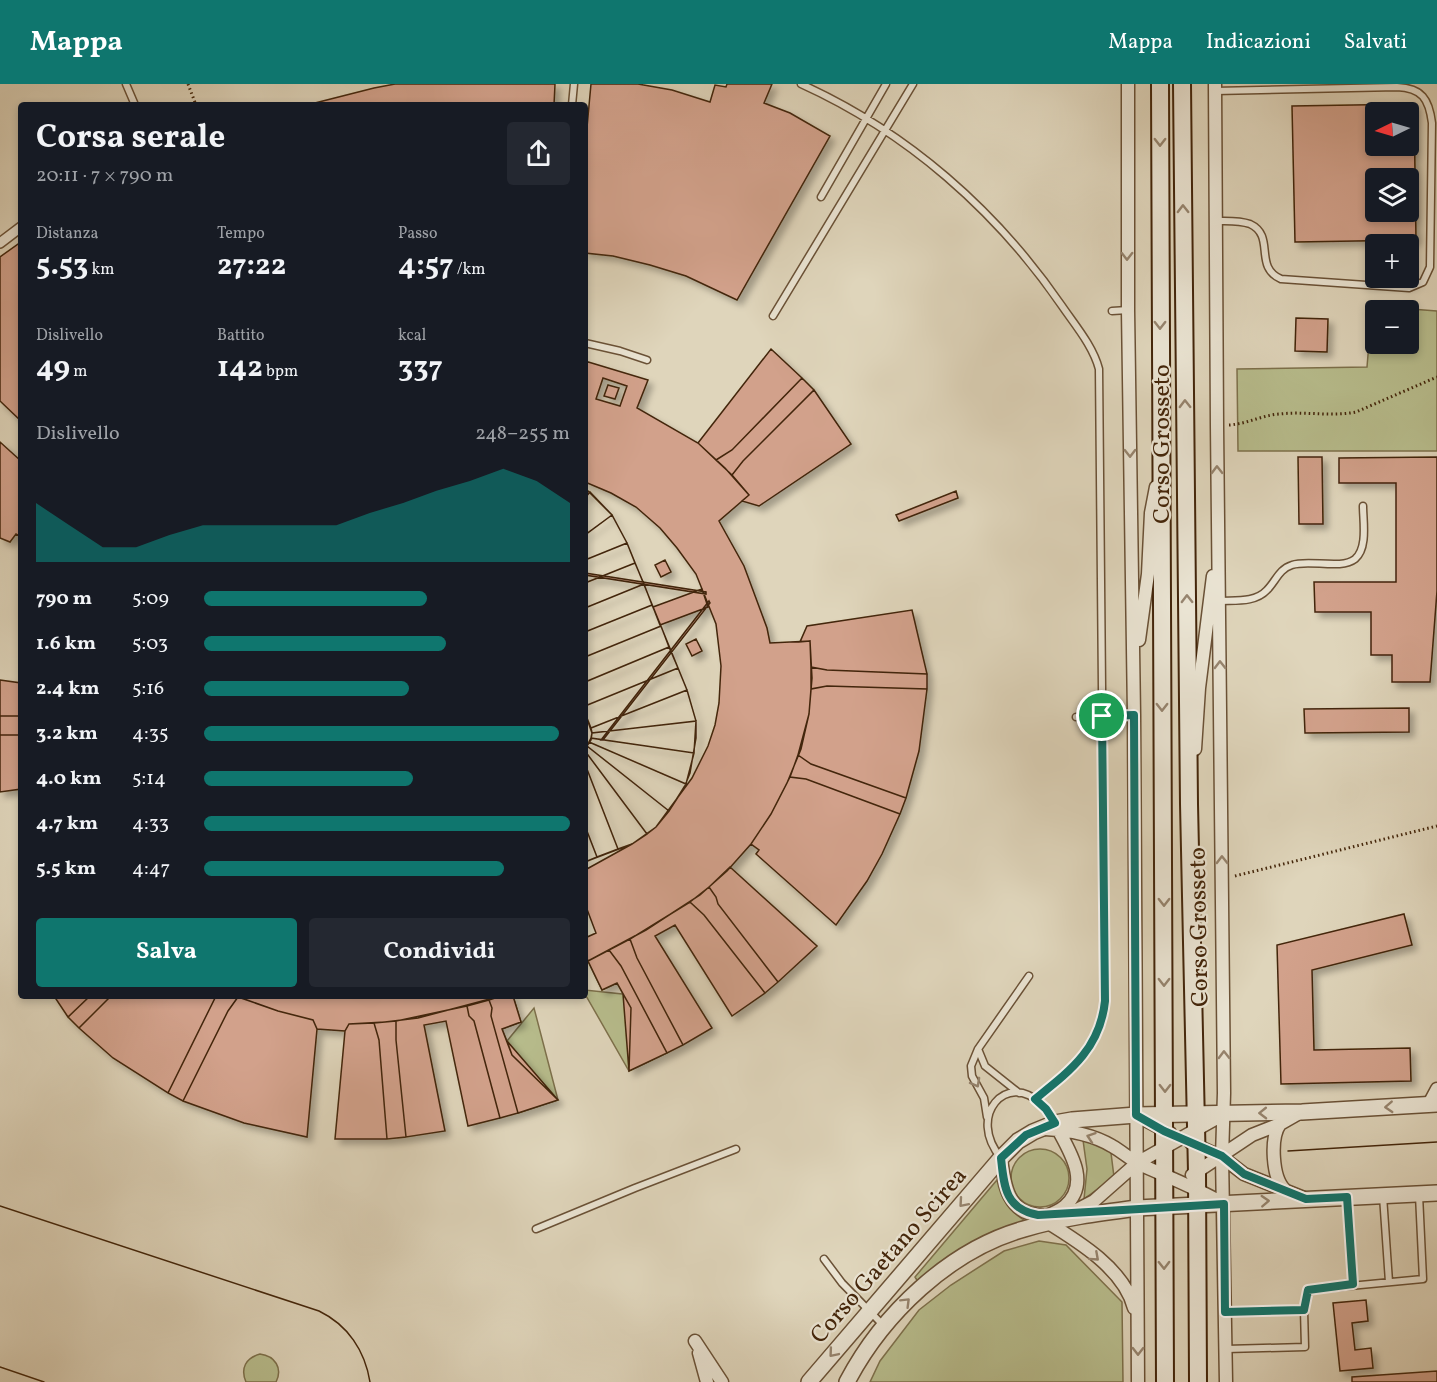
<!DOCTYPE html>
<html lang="it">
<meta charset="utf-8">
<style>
body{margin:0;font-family:Vollkorn,serif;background:#242831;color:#f1f3f6;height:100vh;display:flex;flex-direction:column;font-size:22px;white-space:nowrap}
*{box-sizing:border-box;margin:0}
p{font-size:20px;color:#9ea1a6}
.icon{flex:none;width:33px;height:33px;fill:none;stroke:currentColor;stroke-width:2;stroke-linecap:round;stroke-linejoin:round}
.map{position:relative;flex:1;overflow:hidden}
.drawer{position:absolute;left:18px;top:18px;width:570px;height:897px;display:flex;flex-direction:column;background:#171b24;border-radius:6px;box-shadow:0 3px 9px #0003}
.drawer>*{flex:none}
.needle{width:39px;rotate:265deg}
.fabs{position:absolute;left:1365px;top:18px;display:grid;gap:12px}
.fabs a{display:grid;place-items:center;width:54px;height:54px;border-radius:6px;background:#171b24;box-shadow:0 3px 9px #0003;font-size:30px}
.pin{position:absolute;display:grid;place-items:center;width:51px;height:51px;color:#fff;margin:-26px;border:3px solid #fff;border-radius:50%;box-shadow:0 2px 6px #0007}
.round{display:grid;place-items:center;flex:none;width:63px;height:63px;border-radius:6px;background:#242831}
.headline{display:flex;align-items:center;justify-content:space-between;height:102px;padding:0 18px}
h1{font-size:33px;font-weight:700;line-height:45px}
.stats{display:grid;grid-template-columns:repeat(3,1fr);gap:9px;height:102px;padding:6px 18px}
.stats div{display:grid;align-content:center}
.stats b{font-size:30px;font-weight:700}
.stats small{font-size:16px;font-weight:400}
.stats p{font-size:16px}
.chart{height:168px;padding:12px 18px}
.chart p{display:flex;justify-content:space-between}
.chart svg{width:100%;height:108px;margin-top:6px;fill:#0f766e;opacity:.7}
.cta{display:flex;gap:12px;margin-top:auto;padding:12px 18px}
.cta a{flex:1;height:69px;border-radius:6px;background:#0f766e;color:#fff;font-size:24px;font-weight:700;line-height:69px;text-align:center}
.cta a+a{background:#242831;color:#f1f3f6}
ul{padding:0 18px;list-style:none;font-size:20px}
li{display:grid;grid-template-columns:96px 72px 1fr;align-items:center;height:45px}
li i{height:15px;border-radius:8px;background:#0f766e}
header{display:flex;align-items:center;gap:36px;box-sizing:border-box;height:84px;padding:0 30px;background:#0f766e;color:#fff}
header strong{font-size:28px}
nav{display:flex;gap:33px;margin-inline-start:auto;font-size:21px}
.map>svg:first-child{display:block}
.green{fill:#b7bc8c;stroke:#7d704b;stroke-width:1.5;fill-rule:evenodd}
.building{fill:#d2a18b;stroke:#43250a;stroke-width:1.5;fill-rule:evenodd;filter:url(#shadow)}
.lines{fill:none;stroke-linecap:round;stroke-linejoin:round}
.service-casing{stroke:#6a5136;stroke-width:9}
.pedestrian-casing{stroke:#6a5136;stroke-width:12}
.minor-casing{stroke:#6a5136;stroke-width:15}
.tertiary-casing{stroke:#6a5136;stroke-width:18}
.secondary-casing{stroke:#43250a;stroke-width:20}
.path{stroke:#43250a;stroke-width:3;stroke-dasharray:1.5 3;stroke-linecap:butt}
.service{stroke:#eae4d3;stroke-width:6}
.pedestrian{stroke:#eae4d3;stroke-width:9}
.minor{stroke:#eae4d3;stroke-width:12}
.tertiary{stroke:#eae4d3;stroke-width:15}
.secondary{stroke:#eae4d3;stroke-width:16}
.tram{stroke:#43250a;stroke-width:1.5}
.oneway{stroke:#96846e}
.route-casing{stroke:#fff;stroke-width:12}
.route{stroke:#0f766e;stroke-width:8}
.labels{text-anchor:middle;stroke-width:4.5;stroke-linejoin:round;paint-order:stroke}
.street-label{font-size:24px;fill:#43250a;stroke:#eae4d3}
</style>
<header>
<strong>Mappa</strong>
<nav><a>Mappa</a><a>Indicazioni</a><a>Salvati</a></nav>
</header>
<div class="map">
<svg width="1437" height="1298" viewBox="0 0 1437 1298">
<defs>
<filter id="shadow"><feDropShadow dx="5" dy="5" stdDeviation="3" flood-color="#0004"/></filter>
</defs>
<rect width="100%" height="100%" fill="#dfd5bb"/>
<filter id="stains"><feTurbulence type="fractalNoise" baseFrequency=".00333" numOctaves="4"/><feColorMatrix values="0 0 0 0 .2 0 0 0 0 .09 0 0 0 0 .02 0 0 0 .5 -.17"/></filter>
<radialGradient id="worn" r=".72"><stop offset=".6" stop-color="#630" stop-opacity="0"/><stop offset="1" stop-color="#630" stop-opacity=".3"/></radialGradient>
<path class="green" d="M1372,222L1437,227V367H1238L1237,285L1367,283ZM1376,226H1408V260H1376Z
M609,866L667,969L629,987L585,910V906L623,910L617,899L602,906L588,877Z
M501,912H513L521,938L502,945L507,957L534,924L558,1016L518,1029L491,932L492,924L489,916Z
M1083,1056L1104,1063L1111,1069L1114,1093L1084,1115L1087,1085Z
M1011 1094a29 29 0 1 1 58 0a29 29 0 1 1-58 0Z
M997,1096C1001,1116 1009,1126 1025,1137L986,1153L952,1171L918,1198L915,1193Z
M1039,1157L1066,1161L1122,1218L1123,1298H870L880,1277L919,1226L951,1201L1004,1167Z
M260,1270C275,1272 283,1284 276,1298H246C240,1284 246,1274 260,1270Z"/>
<path class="building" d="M395,0H555L554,21H307L374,4Z
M591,0H638L672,6L710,18L715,1L726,3L727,0H772L764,19L790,29L830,52L737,216L686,192L650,181L613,172L585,169V65Z
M1414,20L1416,156L1295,158L1292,22ZM1376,28H1408V62H1376ZM1376,94H1408V128H1376Z
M21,158V337L0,317V173Z
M1296,234L1328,235L1327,268L1295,267Z
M771,265L802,294L732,366L716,376L698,359Z
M585,277L648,296L637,324L698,359L725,384L749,411L719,437L744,482L767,544L770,559L810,557L812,594L809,630L801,665L787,699L771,730L751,760L727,787L700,811L646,846L588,877L585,869V786L632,760L656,743L692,694L708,662L715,641L719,619L721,582L716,540L696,490L677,464L660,444L636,423L611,409L585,398Z
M603,294L627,302L620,322L596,315Z
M802,294L814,306L743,377L732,391L716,376L732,366Z
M608,301L619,304L615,315L604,312Z
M814,306L851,360L759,422L742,417L749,411L732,391L743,377Z
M0,358L21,377V453L16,450L10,458L0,454Z
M1298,373H1322L1323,440H1299Z
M1437,373V507L1430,598H1392V571H1371V528H1315L1314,498H1396V399H1339V374Z
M585,404L612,431L627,459L687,606L696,637V654L690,689L684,704L669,727L656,743L632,760L585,778V665L591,656L592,649L585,629Z
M956,407L958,414L899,437L896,431Z
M590,408L612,431L585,451V414Z
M612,431L627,459L585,476V451Z
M627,459L635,479L585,499V476Z
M665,476L671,488L661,493L655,481Z
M635,479L644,500L585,524V499Z
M585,489L706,508V510L585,491Z
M644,500L652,521L585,548V524Z
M702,505L708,523L660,541L653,523Z
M709,517L710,519L603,656H601Z
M652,521L661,542L585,573V548Z
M912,526L927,590L827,586L811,583L810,557L800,558L807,542Z
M661,542L669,563L585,598V573Z
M696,555L702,567L692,572L686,560Z
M669,563L678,584L585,622V598Z
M811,583L827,586L927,590V605L827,602L811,605Z
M678,584L687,606L591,644L585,629V622Z
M0,596L21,599V632H0Z
M827,602L927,605L919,667L906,714L811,680L798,671L809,630L811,605Z
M687,606L696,637L592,649L591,644Z
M1409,624V648L1305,649L1304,625Z
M0,632H21V651H0Z
M696,637L694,669L591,654L592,649Z
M0,651H21V705L0,708Z
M591,654L694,669L686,700L589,658Z
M589,658L686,700L669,727L587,662Z
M587,662L669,727L656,743L647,750L585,667Z
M585,667L647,750L632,760L618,765L585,680Z
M798,671L811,680L906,714L900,730L806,695L790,693Z
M585,680L618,765L597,773L585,742Z
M790,693L806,695L900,730L882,770L867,797L836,841L756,770L759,766L751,760L771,730Z
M585,742L597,773L585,778Z
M730,783L817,862L778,898L718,820L716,813L709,803Z
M709,803L716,813L718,820L778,898L765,909L704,831L690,818Z
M690,818L704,831L765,909L732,932L675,841L655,852L712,944L683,961L637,874L630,855Z
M585,820L596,849L585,854Z
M1404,830L1412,861L1312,886L1314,966L1410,964L1411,997L1281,1000L1277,861Z
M630,855L637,874L683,961L667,969L621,882L609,866Z
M609,866L621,882L667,969L629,987L631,924L617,899L602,906L588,877Z
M623,910L631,924L629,987Z
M54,912H90L68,933Z
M90,912H111L79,944L68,933Z
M111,912H216L168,1009L113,974L79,944Z
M216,912L238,913L228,927L183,1017L168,1009Z
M236,912H501L418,934L385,938L349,940L345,947L317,945L313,936L278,927Z
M501,912H513L521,938L502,945L512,971L558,1016L518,1029L491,932L492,924L489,916Z
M238,913L278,927L313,936L317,945L307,1053L244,1039L183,1017L228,927Z
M489,916L492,924L491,932L518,1029L500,1034L474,937L469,932L467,922Z
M467,922L469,932L474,937L500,1034L468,1042L446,937L424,941L445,1047L406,1053L396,956V937Z
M396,937V956L406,1053L387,1055L379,956L374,939Z
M374,939L379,956L387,1055H335L345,947L349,940Z
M507,957L558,1016L512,971Z
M1366,1216L1368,1237L1352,1239L1355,1266L1371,1264L1373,1284L1340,1287L1333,1219Z
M1437,1287V1298H1352V1293Z"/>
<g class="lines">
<defs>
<path id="service" d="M126,0L135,21
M801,0C907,48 996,126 1062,222C1075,241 1093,262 1099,285L1105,923C1097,968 1068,989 1035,1015
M1215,7L1397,3C1422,4 1429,15 1432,39L1430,183L1423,198L1409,204L1281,195C1253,183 1276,152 1250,140C1239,136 1226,137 1216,137
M572,21L574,0
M821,113L886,0
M1112,227L1128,226
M773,232L913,0
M585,259L620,267L647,276
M1219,517C1235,516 1255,519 1267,506C1276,497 1279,485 1292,481C1309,475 1341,486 1355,475C1368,464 1363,437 1363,422
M1076,633L1134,631
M978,965L985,982L1019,1009
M987,1033L984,1014L972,992L971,982L978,965L1029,892
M1001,1074C966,1032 1007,986 1041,1020C1046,1025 1050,1032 1055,1039
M1383,1112L1389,1198
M1347,1114L1353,1200
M536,1145L635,1104L736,1065
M824,1175L842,1199L883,1241
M1304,1226L1308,1206L1423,1195L1419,1111
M1225,1228L1304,1226L1305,1263L1226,1265"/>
<path id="pedestrian" d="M0,159L21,143"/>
<path id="minor" d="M1128,0V226L1134,631L1138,1298
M1215,0L1217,342L1224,1009L1222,1073L1226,1298
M1139,556L1148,490L1151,429L1156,403
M1195,665L1199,604L1213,492
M1429,1020L1437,1005
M1136,1031L1170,1049
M1280,1040C1270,1054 1272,1094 1285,1106
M1045,1045C1068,1046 1092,1050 1112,1062C1121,1067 1130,1075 1139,1080C1168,1093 1197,1104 1224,1120
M1191,1059L1222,1073L1244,1090L1304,1114
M1001,1074C1004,1100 1008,1131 1041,1131
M1192,1091L1252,1051L1280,1040L1301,1028
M1034,1130C1069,1152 1123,1181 1134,1224
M1067,1131L1094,1117L1137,1079L1224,1030
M1035,1137C1045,1132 1057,1129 1065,1122C1092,1098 1068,1065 1055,1040
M695,1257L722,1298
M699,1269L707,1298"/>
<path id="tertiary" d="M809,1298L1001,1074L1018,1057L1033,1048L1055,1039L1072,1036L1136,1031L1302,1028L1437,1020
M847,1298C882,1231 949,1166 1024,1145C1061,1134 1099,1129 1137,1124L1437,1109"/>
<path id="secondary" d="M1160,0L1165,1298
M1182,0L1189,720L1197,1088L1198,1298"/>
</defs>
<use href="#service" class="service-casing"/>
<use href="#pedestrian" class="pedestrian-casing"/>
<use href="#minor" class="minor-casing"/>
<use href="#tertiary" class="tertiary-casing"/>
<use href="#secondary" class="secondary-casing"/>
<path class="path" d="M188,0L196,21
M1229,341C1247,340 1262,331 1280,330C1305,327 1331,333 1356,328L1437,293
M1235,792L1437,742"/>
<use href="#service" class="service"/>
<use href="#pedestrian" class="pedestrian"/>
<use href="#minor" class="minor"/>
<use href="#tertiary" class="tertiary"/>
<use href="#secondary" class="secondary"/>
<path class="tram" d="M1288,1067L1437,1058
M0,1122L319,1227C348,1241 365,1267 370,1298
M0,1283L44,1298"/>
</g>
<defs><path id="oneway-chevron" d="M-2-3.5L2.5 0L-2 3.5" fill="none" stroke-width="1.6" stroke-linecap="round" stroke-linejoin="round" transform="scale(1.5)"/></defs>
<g class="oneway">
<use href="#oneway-chevron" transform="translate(1160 58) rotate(90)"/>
<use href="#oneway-chevron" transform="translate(1183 125) rotate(-91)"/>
<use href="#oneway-chevron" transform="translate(1127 172) rotate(90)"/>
<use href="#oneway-chevron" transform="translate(1160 241) rotate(90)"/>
<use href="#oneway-chevron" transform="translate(1185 320) rotate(-91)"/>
<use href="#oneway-chevron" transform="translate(1130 369) rotate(89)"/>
<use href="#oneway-chevron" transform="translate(1217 386) rotate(-91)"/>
<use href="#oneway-chevron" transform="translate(1187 515) rotate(-91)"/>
<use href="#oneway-chevron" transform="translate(1220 581) rotate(-91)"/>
<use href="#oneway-chevron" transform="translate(1162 623) rotate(90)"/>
<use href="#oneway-chevron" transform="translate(1222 776) rotate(-91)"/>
<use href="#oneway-chevron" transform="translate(1164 818) rotate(90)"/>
<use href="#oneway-chevron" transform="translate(1164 898) rotate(90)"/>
<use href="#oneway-chevron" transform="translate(1224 971) rotate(-91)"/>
<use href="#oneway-chevron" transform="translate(976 999) rotate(61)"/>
<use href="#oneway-chevron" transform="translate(1165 1004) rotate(90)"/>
<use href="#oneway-chevron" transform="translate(1389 1023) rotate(177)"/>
<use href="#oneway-chevron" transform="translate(1263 1029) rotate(179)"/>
<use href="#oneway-chevron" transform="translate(1091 1053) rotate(-161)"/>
<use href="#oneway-chevron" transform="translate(1265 1117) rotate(-3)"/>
<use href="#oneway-chevron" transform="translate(963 1119) rotate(131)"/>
<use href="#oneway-chevron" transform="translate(1095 1173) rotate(42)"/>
<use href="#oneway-chevron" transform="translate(1164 1181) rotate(89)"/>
<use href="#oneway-chevron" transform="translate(906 1218) rotate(-45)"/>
<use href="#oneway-chevron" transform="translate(1138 1267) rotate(90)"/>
<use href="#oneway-chevron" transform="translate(833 1269) rotate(130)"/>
</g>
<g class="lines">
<defs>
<path id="route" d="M1134,631L1136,1031L1164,1047L1222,1072L1244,1090L1306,1115L1347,1113L1353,1200L1308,1206L1304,1226L1225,1228L1224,1120L1038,1131C1005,1125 1004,1102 1001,1074L1026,1051L1055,1039L1046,1025L1035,1015C1070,987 1100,965 1105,917L1102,632Z"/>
</defs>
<use href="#route" class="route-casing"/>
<use href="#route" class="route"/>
</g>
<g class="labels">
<g class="street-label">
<text transform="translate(1161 360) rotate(-90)" y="8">Corso Grosseto</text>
<text transform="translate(1198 843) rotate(-91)" y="8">Corso Grosseto</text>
<text transform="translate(888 1171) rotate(-49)" y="8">Corso Gaetano Scirea</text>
</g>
</g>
<rect width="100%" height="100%" filter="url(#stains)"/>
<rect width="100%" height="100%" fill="url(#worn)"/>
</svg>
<div class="fabs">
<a><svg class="needle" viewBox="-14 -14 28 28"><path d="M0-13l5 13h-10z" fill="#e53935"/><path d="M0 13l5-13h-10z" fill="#9ea1a6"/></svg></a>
<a><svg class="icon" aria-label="layers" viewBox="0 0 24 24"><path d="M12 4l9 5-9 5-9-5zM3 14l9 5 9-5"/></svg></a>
<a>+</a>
<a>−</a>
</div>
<div class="pin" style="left:1102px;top:632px;background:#1e9e55"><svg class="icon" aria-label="arrive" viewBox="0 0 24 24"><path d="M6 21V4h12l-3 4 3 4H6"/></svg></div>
<section class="drawer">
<div class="headline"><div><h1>Corsa serale</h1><p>20:11 · 7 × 790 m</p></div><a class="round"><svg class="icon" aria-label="share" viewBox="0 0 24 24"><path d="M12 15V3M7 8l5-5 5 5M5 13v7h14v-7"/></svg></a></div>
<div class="stats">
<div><p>Distanza</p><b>5.53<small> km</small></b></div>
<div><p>Tempo</p><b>27:22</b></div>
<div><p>Passo</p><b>4:57<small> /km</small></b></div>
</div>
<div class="stats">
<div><p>Dislivello</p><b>49<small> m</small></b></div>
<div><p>Battito</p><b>142<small> bpm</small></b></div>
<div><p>kcal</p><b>337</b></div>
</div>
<div class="chart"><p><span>Dislivello</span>248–255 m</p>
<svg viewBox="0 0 160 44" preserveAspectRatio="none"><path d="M0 44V20L10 29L20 38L30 38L40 33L50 29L60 29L70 29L80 29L90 29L100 24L110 20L120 15L130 11L140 6L150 11L160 20V44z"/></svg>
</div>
<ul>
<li><b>790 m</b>5:09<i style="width:61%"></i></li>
<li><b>1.6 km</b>5:03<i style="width:66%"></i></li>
<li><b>2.4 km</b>5:16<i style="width:56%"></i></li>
<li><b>3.2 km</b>4:35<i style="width:97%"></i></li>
<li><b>4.0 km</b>5:14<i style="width:57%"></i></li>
<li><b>4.7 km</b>4:33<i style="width:100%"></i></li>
<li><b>5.5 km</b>4:47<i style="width:82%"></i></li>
</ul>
<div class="cta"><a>Salva</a><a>Condividi</a></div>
</section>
</div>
